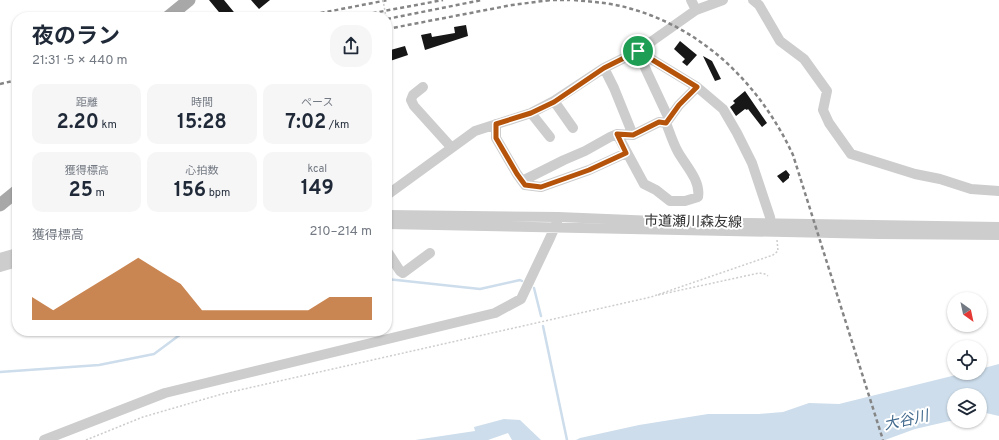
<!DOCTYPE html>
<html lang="ja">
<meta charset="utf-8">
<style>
body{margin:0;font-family:Overpass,"Noto Sans JP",sans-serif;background:#f6f6f7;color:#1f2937;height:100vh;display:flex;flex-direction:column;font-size:15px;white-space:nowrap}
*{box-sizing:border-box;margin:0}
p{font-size:13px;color:#747a83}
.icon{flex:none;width:22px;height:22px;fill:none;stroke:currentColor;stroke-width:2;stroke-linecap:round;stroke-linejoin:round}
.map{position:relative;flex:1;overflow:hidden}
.sheet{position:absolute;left:12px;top:12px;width:380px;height:324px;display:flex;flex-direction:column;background:#fff;border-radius:16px;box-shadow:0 1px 3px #0004}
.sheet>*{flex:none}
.needle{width:26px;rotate:147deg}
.fabs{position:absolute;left:947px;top:292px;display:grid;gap:8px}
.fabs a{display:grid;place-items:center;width:40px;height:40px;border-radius:50%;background:#fff;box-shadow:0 1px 3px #0004;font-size:20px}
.pin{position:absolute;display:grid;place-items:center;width:34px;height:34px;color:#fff;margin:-17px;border:2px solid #fff;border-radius:50%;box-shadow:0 1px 4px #0007}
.round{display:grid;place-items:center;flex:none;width:42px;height:42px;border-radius:16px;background:#f6f6f7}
.summary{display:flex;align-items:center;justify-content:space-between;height:68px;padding:0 20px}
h1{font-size:22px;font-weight:700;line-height:30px}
.metrics{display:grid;grid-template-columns:repeat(3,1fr);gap:6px;height:68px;padding:4px 20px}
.metrics div{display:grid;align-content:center;border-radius:10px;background:#f6f6f7;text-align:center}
.metrics b{font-size:20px;font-weight:700}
.metrics small{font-size:11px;font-weight:400}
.metrics p{font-size:11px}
.chart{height:112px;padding:8px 20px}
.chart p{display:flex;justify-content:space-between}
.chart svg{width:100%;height:72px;margin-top:4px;fill:#b45309;opacity:.7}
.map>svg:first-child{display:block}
.water{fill:#cdddeb}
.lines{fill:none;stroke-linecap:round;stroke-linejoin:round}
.stream{stroke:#cdddeb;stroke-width:2.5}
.building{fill:#171717}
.path{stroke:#cdcdcd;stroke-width:1.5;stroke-dasharray:2 2;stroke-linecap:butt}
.minor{stroke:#cdcdcd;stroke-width:10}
.major{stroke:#a8a8a8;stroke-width:13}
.rail{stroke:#858585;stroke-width:2.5;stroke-dasharray:4 3;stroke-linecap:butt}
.path-bridge{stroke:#cdcdcd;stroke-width:1.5;stroke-dasharray:2 2;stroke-linecap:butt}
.route-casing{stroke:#fff;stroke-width:8}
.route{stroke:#b45309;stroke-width:5}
.labels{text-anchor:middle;stroke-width:4;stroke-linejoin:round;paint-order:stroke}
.street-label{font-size:14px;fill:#303030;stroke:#fff}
.water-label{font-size:15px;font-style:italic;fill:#426a8e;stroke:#fff}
</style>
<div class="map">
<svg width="999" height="440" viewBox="0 0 999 440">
<rect width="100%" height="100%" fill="#fff"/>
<path class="water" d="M999,364V416L986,413L980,415V395H954V420L915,429L885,440H576L580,438L639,425L708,414H759L783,412L809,403L839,404L964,373H980V369Z
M504,419L520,420L541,440H512L508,433L488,440H415L475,431L474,427Z"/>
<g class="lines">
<path class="stream" d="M387,279L480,289L520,280L522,281
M534,288L541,316
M543,326L567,440
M0,372L99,365L154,354L185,331"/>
</g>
<path class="building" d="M209,0H224L238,17H223Z
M251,0H270L259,9Z
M466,25L468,36L425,50L421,35L431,33L432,37L455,33L454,27Z
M680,41L697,55L687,66L682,62L685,59L674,49Z
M405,46L408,55L387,62V51Z
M703,56L712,61L721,79L715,81Z
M745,91L767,123L762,127L748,109L747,110L745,109L736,116L730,107L735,103L733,101Z
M786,170L790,175L789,176V178L783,183L777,176Z"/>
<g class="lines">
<path class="path" d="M658,295L759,273L765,274L768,276
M86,440L143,417L222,394L651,297L773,255L778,251L777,240"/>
<path class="minor" d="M691,0L696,10
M753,0L759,5L780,41L804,59L827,91L823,110L829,123L851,154L915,174L940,179L971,189L999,191
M638,51L697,87L723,109L737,133L752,163L770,217L771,223
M638,51L647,72L669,119
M604,68L614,88L633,135
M423,87L413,95L411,100L414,106L451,147
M554,101L573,128
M531,113L550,137
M496,124V138L517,174L525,185L541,187L589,170L626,153
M617,134L644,184L656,190L670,201H685L698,197C701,181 686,166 678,152C673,143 670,133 666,123L679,105L697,87
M522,181L564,160L585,151L610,137L617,134L633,135L659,122L666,123
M387,195L475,131L531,113L554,101L604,68L638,51L696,10L723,0
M387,215L558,217L679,222L999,227
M387,224L879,234L999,235
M387,251L400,271L403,273L430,253
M0,258L17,253
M0,267L17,262
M44,440L165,393L495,313L521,299L550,238L557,222"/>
<path class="major" d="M168,17L189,0
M0,205L17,191"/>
<path class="rail" d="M546,0H570
M574,0C594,2 613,3 632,9C705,30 761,86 793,155L883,440
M300,17L388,0
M352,17L443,0
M387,19L482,0
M387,29L512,5L551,0
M0,84L17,80"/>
<path class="path-bridge" d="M383,0L386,17
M387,21L388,27L387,30"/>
</g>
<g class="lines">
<defs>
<path id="route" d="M638,51L697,87L679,105L666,123L659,122L633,135L617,134L626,153L589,170L541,187L525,185L517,174L496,138V124L531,113L554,102L604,68Z"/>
</defs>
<use href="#route" class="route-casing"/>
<use href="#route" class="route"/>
</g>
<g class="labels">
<g class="street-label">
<text transform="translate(693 221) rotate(1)" y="5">市道瀬川森友線</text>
</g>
<g class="water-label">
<text transform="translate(906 420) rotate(-12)" y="5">大谷川</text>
</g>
</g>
</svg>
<div class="fabs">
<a><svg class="needle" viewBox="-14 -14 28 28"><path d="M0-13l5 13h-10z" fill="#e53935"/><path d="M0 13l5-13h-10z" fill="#747a83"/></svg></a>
<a><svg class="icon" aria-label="locate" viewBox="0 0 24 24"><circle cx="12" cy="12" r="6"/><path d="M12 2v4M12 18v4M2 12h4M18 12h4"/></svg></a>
<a><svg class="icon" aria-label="layers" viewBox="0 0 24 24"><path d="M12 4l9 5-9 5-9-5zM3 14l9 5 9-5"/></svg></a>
</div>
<div class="pin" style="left:638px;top:51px;background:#1e9e55"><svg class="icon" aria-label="arrive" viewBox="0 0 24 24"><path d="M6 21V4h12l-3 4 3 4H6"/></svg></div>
<section class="sheet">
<div class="summary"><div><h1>夜のラン</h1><p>21:31 · 5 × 440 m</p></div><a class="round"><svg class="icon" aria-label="share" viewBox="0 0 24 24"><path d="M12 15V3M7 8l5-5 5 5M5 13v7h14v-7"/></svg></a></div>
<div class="metrics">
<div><p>距離</p><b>2.20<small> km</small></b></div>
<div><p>時間</p><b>15:28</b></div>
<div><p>ペース</p><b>7:02<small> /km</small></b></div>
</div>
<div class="metrics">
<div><p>獲得標高</p><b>25<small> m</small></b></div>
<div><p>心拍数</p><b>156<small> bpm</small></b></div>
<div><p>kcal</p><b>149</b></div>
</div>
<div class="chart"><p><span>獲得標高</span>210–214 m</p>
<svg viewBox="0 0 160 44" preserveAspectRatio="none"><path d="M0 44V30L10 38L20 30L30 22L40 14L50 6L60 14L70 22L80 38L90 38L100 38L110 38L120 38L130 38L140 30L150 30L160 30V44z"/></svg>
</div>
</section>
</div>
